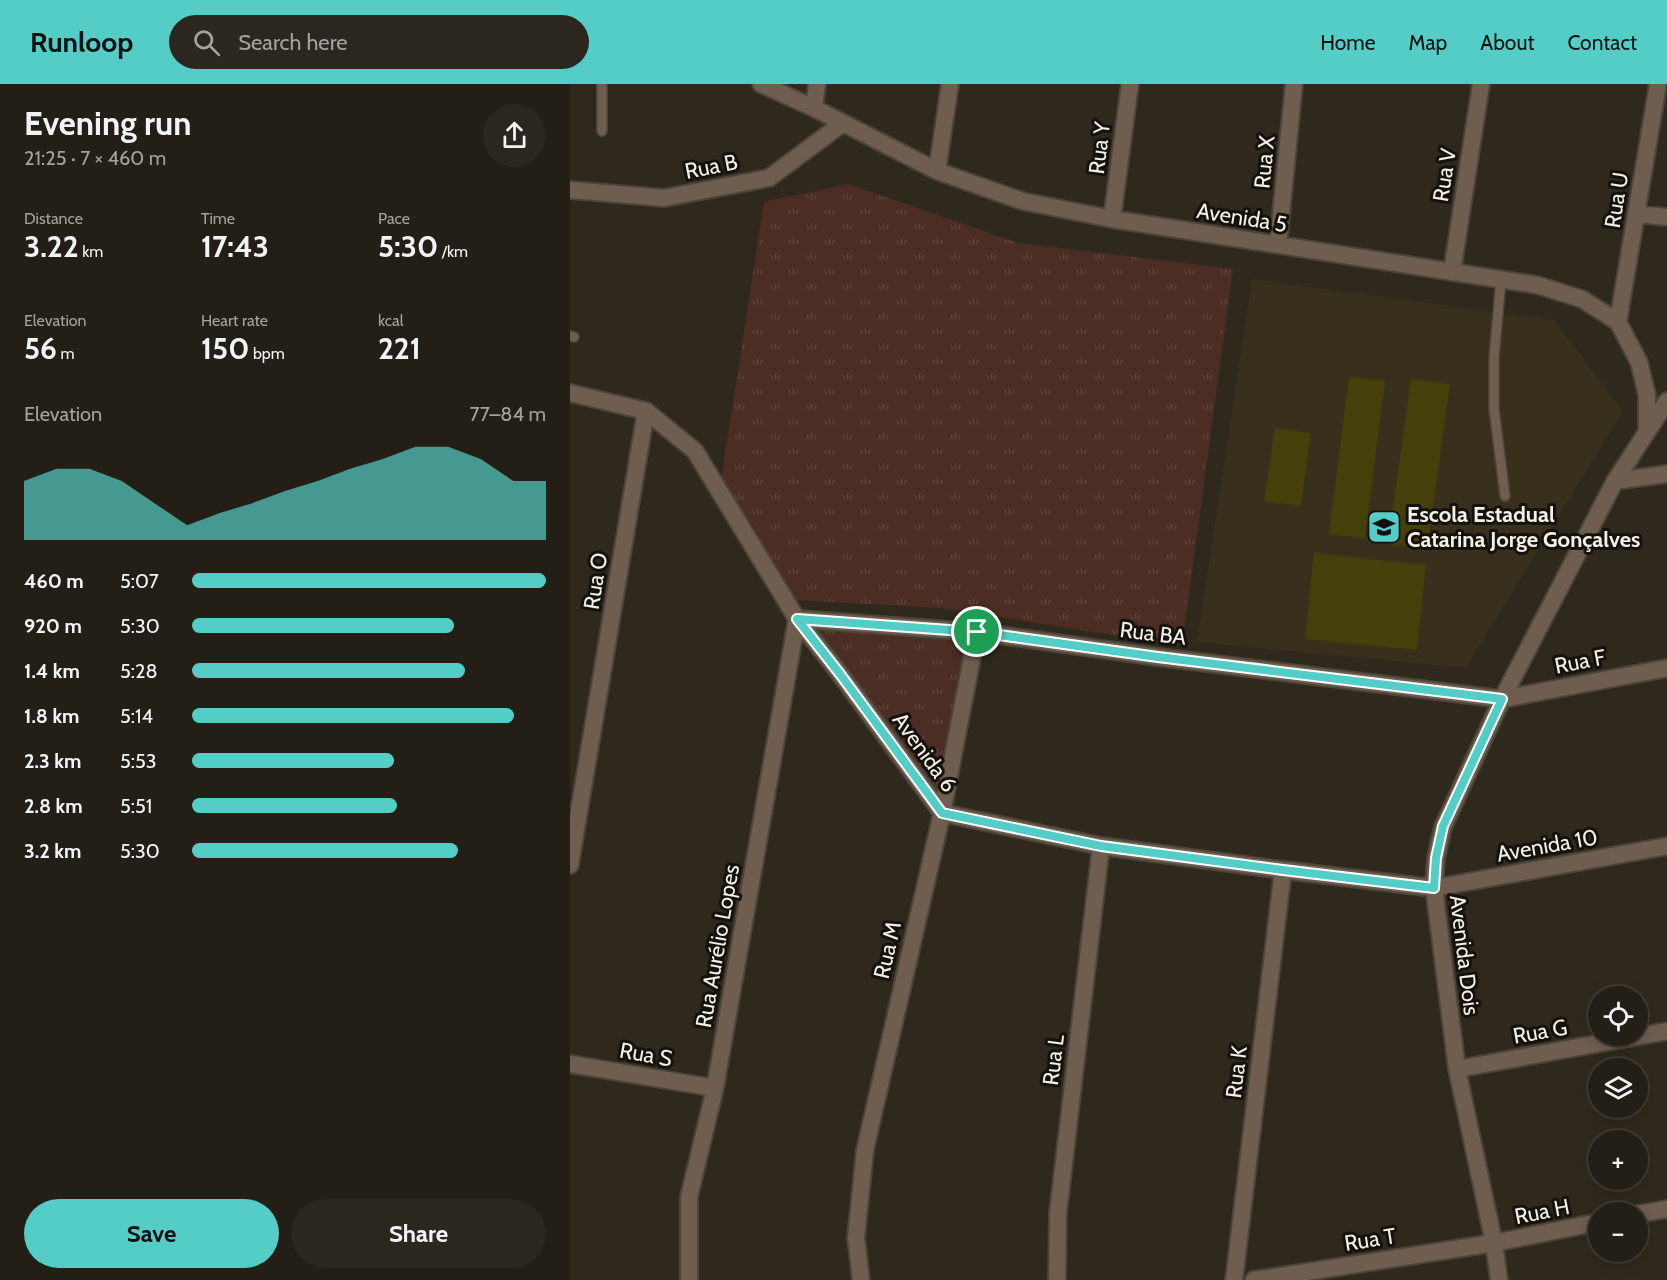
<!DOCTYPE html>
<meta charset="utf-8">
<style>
body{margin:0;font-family:Cabin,sans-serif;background:#2b271f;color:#f1f3f6;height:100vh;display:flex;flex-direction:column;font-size:22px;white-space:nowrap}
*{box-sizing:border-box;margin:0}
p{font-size:20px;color:#a3a2a1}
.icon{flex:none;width:33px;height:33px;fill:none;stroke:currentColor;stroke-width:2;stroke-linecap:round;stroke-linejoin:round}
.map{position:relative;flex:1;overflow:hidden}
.drawer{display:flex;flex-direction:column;background:#231f16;width:570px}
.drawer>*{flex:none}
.buttons{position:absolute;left:1018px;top:902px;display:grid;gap:12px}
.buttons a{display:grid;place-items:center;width:60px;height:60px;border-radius:50%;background:#231f16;box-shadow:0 3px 15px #0003,0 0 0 2px #403d35;font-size:30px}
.pin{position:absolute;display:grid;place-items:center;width:51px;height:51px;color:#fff;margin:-26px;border:3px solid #fff;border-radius:50%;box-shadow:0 2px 6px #0007}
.round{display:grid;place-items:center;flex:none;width:63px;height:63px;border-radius:32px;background:#2b271f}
.overview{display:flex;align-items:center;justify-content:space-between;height:102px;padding:0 24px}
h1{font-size:33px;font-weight:700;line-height:45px}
.metrics{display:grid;grid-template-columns:repeat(3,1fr);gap:9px;height:102px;padding:6px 24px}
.metrics div{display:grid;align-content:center}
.metrics b{font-size:30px;font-weight:700}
.metrics small{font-size:16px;font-weight:400}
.metrics p{font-size:16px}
.chart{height:168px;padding:12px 24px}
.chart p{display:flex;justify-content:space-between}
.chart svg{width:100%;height:108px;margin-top:6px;fill:#54cdc6;opacity:.7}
.button{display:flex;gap:12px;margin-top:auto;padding:12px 24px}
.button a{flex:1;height:69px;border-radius:36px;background:#54cdc6;color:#111;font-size:24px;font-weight:700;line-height:69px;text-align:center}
.button a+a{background:#2b271f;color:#f1f3f6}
ul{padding:0 24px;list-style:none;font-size:20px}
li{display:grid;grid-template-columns:96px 72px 1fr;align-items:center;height:45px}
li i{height:15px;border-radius:8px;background:#54cdc6}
header{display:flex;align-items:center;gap:36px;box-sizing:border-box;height:84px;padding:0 30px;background:#54cdc6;color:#111}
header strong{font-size:28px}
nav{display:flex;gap:33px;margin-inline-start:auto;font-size:21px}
.search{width:420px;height:54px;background:#2b271f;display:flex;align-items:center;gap:15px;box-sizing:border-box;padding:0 21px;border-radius:33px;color:#a3a2a1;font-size:22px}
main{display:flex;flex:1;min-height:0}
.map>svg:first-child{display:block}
.built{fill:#382f1d}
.park{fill:url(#park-tufts)}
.building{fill:#454009}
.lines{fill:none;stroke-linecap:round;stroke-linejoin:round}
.service-casing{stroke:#4b4539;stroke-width:12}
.minor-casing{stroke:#4b4539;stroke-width:20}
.tertiary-casing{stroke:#4b4539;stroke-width:20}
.service{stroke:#6f5d4f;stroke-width:9}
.minor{stroke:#6f5d4f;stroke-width:16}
.tertiary{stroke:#6f5d4f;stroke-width:16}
.route-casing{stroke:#fff;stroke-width:12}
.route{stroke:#54cdc6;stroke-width:8}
.labels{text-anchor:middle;stroke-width:6;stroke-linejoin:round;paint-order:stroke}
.street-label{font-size:22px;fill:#f4f0e8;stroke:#15120d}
.poi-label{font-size:22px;font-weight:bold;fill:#f4f0e8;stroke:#15120d;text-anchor:start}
</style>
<header>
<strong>Runloop</strong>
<div class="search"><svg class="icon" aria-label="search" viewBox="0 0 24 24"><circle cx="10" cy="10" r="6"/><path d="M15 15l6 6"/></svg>Search here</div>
<nav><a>Home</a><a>Map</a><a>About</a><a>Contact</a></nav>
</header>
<main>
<section class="drawer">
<div class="overview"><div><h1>Evening run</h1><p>21:25 · 7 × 460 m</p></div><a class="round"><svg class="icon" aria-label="share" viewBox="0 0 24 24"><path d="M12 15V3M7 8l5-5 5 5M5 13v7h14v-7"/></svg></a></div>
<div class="metrics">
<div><p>Distance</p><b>3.22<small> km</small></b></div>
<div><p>Time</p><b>17:43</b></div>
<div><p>Pace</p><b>5:30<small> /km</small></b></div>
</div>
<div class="metrics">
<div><p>Elevation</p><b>56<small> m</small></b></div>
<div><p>Heart rate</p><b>150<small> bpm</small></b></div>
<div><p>kcal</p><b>221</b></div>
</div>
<div class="chart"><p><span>Elevation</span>77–84 m</p>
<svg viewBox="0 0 160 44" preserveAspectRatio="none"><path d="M0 44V20L10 15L20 15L30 20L40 29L50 38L60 33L70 29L80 24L90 20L100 15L110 11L120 6L130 6L140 11L150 20L160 20V44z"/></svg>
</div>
<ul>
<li><b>460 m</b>5:07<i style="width:100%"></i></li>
<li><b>920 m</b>5:30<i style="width:74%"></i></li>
<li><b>1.4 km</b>5:28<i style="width:77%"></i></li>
<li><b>1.8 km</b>5:14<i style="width:91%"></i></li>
<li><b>2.3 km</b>5:53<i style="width:57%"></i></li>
<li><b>2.8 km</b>5:51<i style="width:58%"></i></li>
<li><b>3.2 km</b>5:30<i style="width:75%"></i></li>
</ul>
<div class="button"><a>Save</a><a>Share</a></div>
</section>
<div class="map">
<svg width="1097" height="1196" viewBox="0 0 1097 1196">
<defs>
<pattern id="park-tufts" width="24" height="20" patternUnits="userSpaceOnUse" patternTransform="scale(1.5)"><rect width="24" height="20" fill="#4b2d23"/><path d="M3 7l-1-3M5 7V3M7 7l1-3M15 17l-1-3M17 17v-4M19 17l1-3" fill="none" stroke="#5d4238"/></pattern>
</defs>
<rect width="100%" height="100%" fill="#2f291d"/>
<path class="built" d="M682,195L984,236L1053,327L896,584L627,558Z"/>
<path class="park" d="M278,100L449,159L663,185L612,562L372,524L224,516L151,396L194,118Z
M227,535L407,548L372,729Z"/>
<path class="building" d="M779,293L815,297L795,454L759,450Z
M841,295L880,300L857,465L818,460Z
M705,344L741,349L731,422L694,417Z
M744,469L856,481L847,566L735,555Z"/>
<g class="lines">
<defs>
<path id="service" d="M32,47V0
M931,196L924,273V325L935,412
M0,252L4,253"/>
<path id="minor" d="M191,0L244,24L367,87L452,117L542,135L967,201L1012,215L1048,238L1069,278L1077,311V347
M244,24L247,0
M367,87L380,0
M0,106L94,114L199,94L273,39
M1067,130L1097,133
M542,135L560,0
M708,161L724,0
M882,188L911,0
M1048,238L1088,0
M0,309L76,327L125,367L227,535L270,590L372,729L531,762L713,786L864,804L1097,762
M1045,397L1097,390
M0,781L76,327
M0,980L145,1004
M887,985L1097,947
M1068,1130L1097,1125
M119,1196V1113L145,1004L227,535L407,548L588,573L932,615L1097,584
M291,1196L286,1153L295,1066L372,729L407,548
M487,1196L488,1129L531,762
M664,1196L713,786
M684,1196L924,1159L1029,1138"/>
<path id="tertiary" d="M929,1196L924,1159L887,985L864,804L866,774L873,743L932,615L1045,397L1097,317"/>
</defs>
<use href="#service" class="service-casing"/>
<use href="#minor" class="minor-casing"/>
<use href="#tertiary" class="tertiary-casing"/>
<use href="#service" class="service"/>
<use href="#minor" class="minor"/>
<use href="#tertiary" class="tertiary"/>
</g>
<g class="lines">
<defs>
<path id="route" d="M227,535L407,548L588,573L932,615L873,742L866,774L864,804L713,786L531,762L372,729L270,590Z"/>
</defs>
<use href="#route" class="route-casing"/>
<use href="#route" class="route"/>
</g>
<defs>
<symbol id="school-square" viewBox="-11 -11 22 22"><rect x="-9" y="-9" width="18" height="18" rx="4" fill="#54cdc6" stroke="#15120d"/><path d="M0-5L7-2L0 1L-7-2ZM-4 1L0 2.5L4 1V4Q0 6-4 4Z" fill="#111"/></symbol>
</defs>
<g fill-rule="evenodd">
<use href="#school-square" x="795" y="424" width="38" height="38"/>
</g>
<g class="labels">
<g class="street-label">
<text transform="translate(529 64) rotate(-83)" y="8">Rua Y</text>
<text transform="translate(694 78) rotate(-84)" y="8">Rua X</text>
<text transform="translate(141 82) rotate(-11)" y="8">Rua B</text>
<text transform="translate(874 91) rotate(-81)" y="8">Rua V</text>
<text transform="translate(1046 116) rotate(-81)" y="8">Rua U</text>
<text transform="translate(672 133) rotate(9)" y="8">Avenida 5</text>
<text transform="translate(25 497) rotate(-81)" y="8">Rua O</text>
<text transform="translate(583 549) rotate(7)" y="8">Rua BA</text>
<text transform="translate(1010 577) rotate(-11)" y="8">Rua F</text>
<text transform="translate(355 668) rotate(54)" y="8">Avenida 6</text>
<text transform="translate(977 761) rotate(-10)" y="8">Avenida 10</text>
<text transform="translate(147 862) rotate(-80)" y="8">Rua Aurélio Lopes</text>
<text transform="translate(317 866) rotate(-77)" y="8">Rua M</text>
<text transform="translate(895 871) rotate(83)" y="8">Avenida Dois</text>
<text transform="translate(970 947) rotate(-10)" y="8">Rua G</text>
<text transform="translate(76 970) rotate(10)" y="8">Rua S</text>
<text transform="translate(483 976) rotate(-83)" y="8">Rua L</text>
<text transform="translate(666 988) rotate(-83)" y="8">Rua K</text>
<text transform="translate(972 1127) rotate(-11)" y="8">Rua H</text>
<text transform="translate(800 1155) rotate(-9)" y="8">Rua T</text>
</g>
<g class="poi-label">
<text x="837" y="438">Escola Estadual<tspan x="837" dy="25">Catarina Jorge Gonçalves</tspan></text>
</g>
</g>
</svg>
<div class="buttons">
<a><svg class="icon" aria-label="locate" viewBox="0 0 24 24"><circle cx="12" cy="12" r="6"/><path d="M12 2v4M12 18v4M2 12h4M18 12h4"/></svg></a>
<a><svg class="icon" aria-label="layers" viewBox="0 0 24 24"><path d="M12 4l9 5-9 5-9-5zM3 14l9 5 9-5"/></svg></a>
<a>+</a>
<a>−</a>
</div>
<div class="pin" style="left:407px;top:548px;background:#1e9e55"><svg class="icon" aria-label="arrive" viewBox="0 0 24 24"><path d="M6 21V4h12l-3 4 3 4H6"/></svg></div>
</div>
</main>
